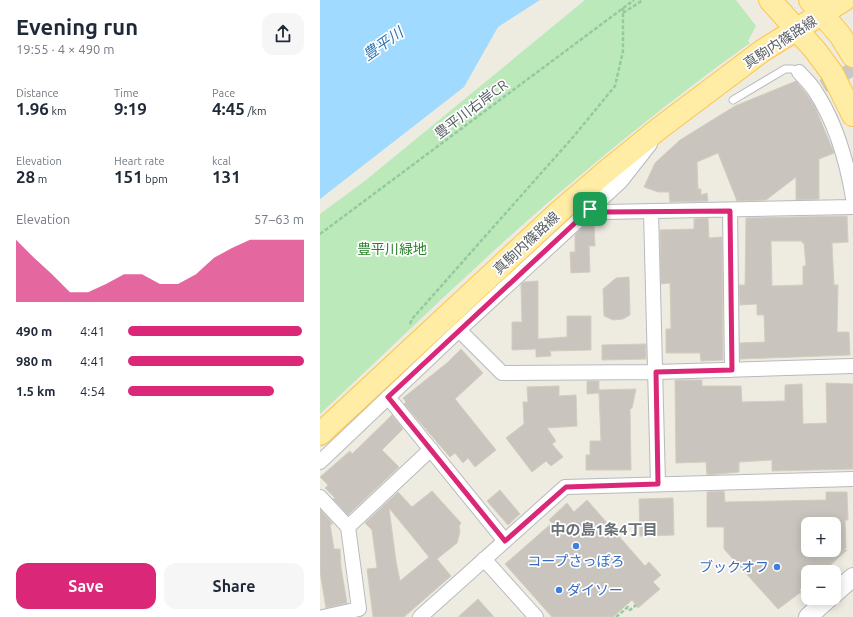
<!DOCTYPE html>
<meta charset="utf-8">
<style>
body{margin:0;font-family:Ubuntu,"Noto Sans JP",sans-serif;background:#f6f6f7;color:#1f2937;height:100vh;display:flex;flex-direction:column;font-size:15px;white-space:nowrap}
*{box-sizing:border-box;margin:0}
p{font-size:13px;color:#747a83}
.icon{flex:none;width:22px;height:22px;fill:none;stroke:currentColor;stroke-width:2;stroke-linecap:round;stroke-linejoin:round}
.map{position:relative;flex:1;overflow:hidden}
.side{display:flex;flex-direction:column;background:#fff;width:320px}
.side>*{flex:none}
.controls{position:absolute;left:481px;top:517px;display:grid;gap:8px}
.controls a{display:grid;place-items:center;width:40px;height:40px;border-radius:8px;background:#fff;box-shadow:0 2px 10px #0003;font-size:20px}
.pin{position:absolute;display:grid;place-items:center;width:34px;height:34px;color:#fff;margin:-17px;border-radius:8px;box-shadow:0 2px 6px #0006}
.round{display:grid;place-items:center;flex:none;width:42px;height:42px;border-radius:12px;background:#f6f6f7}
.overview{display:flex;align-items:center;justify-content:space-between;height:68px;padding:0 16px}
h1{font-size:22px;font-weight:700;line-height:30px}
.figures{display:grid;grid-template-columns:repeat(3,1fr);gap:6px;height:68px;padding:4px 16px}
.figures div{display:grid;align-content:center}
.figures b{font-size:17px;font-weight:700}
.figures small{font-size:11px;font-weight:400}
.figures p{font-size:11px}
.chart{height:112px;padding:8px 16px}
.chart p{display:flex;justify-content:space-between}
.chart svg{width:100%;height:72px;margin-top:4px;fill:#db2777;opacity:.7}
.action{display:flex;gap:8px;margin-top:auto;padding:8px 16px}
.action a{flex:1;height:46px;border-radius:12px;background:#db2777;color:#fff;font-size:16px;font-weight:700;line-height:46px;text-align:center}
.action a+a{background:#f6f6f7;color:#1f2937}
ul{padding:0 16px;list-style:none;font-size:13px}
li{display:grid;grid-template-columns:64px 48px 1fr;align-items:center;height:30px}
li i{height:10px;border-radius:5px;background:#db2777}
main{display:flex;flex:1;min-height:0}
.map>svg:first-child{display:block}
.green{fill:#bce9ba}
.water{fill:#a0daff}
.building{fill:#c9c5be;stroke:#d4ccbf;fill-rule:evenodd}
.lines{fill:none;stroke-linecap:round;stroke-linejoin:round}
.minor-tunnel{stroke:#c9c8c2;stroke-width:14;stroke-dasharray:14 7;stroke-linecap:butt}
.service-casing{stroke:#b7babf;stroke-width:9}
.minor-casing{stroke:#b7babf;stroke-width:16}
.tertiary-casing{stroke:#b7babf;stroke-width:20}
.primary-casing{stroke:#ffc549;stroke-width:24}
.path{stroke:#93caa0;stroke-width:2.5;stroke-dasharray:4 2;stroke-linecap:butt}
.service{stroke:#fff;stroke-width:7}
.minor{stroke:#fff;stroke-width:14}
.tertiary{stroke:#fff;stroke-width:18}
.primary{stroke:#ffeda5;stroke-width:22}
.route-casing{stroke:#fff;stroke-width:8}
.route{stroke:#db2777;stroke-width:5}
.shop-dot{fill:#3f7fe0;stroke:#fff;stroke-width:1.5}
.labels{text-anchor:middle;stroke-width:3.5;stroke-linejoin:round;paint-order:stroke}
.street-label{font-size:14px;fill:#5a5f64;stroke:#fff}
.park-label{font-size:14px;fill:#2a822b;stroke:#fff}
.shop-label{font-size:14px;fill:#366cbe;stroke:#fff}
.water-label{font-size:15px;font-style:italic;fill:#3075b2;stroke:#fff}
.neighbourhood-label{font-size:15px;font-weight:bold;fill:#6a7176;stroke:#fff}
</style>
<main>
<section class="side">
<div class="overview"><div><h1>Evening run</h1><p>19:55 · 4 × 490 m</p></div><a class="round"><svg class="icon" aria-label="share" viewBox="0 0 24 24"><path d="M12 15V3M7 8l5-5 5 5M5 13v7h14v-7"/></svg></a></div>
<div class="figures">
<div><p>Distance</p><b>1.96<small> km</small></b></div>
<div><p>Time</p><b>9:19</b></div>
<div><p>Pace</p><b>4:45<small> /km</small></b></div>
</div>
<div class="figures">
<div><p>Elevation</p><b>28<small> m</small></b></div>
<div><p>Heart rate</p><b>151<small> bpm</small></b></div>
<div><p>kcal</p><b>131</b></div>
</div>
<div class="chart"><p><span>Elevation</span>57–63 m</p>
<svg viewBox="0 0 160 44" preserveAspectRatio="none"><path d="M0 44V6L10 17L20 27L30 38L40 38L50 33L60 27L70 27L80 33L90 33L100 27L110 17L120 11L130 6L140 6L150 6L160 6V44z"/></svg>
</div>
<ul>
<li><b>490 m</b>4:41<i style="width:99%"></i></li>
<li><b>980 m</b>4:41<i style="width:100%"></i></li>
<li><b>1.5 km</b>4:54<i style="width:83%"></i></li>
</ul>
<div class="action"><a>Save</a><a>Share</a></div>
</section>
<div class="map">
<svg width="533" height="617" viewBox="0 0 533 617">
<rect width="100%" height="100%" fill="#eeebe1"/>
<path class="green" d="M265,0H416L436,26L428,41L430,43C353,98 279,158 208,220C137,283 69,350 0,414V214L46,180Z"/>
<path class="water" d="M0,0H220L178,27L144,87L0,199Z"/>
<path class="building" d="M476,81L486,93L495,107L514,153L499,159V199L476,200V177L446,200L417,201L398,153L377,162L378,189H381V195L387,193L388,201L350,202L349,192H338L324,187L335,163L360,140L415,106Z
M527,216L528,242L512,243L514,285H518L517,332H529L530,355L420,359V343L445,342L444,315H437V304L420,305L419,285H425L426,218ZM451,241H482V243H484L486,266H483V285L452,286Z
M388,218L389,238L402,237L403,360L381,361L380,353H346V329H351L350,283L341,284L340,230L374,229V219Z
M266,224H274L275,246H269L270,272L251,273L250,252H255V235Z
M309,277L310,315L303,319L293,320L284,316L283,289L296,278Z
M218,281V339L247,337V316H271V350L230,351L231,356L216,357V349L192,350V322H202L201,284L204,282Z
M326,344V359L282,360V345Z
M141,349L163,373L135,399L176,450L155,467L148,458L143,463L135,453L130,457L84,404L86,402L83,398L127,363Z
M355,380H382V386H421L422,402L465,401V385L482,384L483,424L507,423L506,383L533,384V469L452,471V460L419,462V472L387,475L386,462L356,463Z
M267,381H279V390L316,389L312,408L310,409L311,470H266V455H270V441H281L279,393L267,394Z
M239,386V396L256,395L257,426L227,428L236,441L232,444L243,457L231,466L226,461L212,472L186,438L204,424L203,402H208L207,387Z
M72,415L83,429L62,450L79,467L28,515L13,499L15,498L5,488L8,485L0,477L30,451L32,454Z
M180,490L200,514L188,525L167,501Z
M112,491L141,523L139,526L140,531L137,543L117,559L131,576L84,617H53L47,569L57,568L52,530L45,523L78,492L92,507ZM69,508L109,557L80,581L76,561Z
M404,491L405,502L506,500V492H527L528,520H525L526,548L524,550H527L507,568L506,566L499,572H488V582L479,590L481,592L458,609L404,549V527H387V492ZM488,524H514V550H488Z
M353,498L354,535L320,536L319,499Z
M267,500L325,566L329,562L341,575L333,582L340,589L318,608L312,600L293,617H232L185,564L232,523L229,520L247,503L254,512Z
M0,509L13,524H10L14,549H20L21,567L27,603L6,608L0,572Z
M158,599L174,617H138Z"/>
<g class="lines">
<path class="minor-tunnel" d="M503,86L533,69"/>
<defs>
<path id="service" d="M413,100L465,69H472L479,72"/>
<path id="minor" d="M479,72C484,78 491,84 495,91C516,123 527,162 533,198
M270,209L285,212L533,207
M410,211L412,370
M331,212L338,484
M139,330L182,373L336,372L533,366
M68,397L185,541
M0,462L139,330L301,181L330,144
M0,497L28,527L39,609L3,617
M28,527L111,449
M164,559L216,617
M100,617L245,487L533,479"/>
<path id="tertiary" d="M514,594L533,577
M488,617L509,598"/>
<path id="primary" d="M450,0L495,50L512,73L533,115
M490,0L520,35L533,56
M0,434L240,211L289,169L341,127L442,51L524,0"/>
</defs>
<use href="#service" class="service-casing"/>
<use href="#minor" class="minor-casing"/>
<use href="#tertiary" class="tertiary-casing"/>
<use href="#primary" class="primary-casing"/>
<path class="path" d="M303,13L323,0
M0,234L314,0
M90,324L92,319L254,136L295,86L303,51V8
M296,617L308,607L310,610L316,605"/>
<use href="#service" class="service"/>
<use href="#minor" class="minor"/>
<use href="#tertiary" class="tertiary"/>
<use href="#primary" class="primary"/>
</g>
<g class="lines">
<defs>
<path id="route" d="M270,209L286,212L410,211L412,370L336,372L338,484L246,487L185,541L68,397Z"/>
</defs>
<use href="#route" class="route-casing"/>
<use href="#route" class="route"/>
</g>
<g class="shop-dot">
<circle cx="256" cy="546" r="4"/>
<circle cx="457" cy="567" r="4"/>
<circle cx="239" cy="590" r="4"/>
</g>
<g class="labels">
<g class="street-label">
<text transform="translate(460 42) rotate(-33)" y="5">真駒内篠路線</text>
<text transform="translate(151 109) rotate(-37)" y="5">豊平川右岸CR</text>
<text transform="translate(206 243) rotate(-43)" y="5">真駒内篠路線</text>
</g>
<g class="park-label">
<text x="72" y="254">豊平川緑地</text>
</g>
<g class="shop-label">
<text x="256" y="566">コープさっぽろ</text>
<text x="449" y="572" text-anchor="end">ブックオフ</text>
<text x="247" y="595" text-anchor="start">ダイソー</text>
</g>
<g class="water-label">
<text transform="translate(63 44) rotate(-35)" y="5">豊平川</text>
</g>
<g class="neighbourhood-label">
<text x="284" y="535">中の島1条4丁目</text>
</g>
</g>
</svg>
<div class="controls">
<a>+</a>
<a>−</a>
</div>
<div class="pin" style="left:270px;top:209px;background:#1e9e55"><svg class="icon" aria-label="arrive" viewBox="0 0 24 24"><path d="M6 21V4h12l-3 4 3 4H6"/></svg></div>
</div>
</main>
